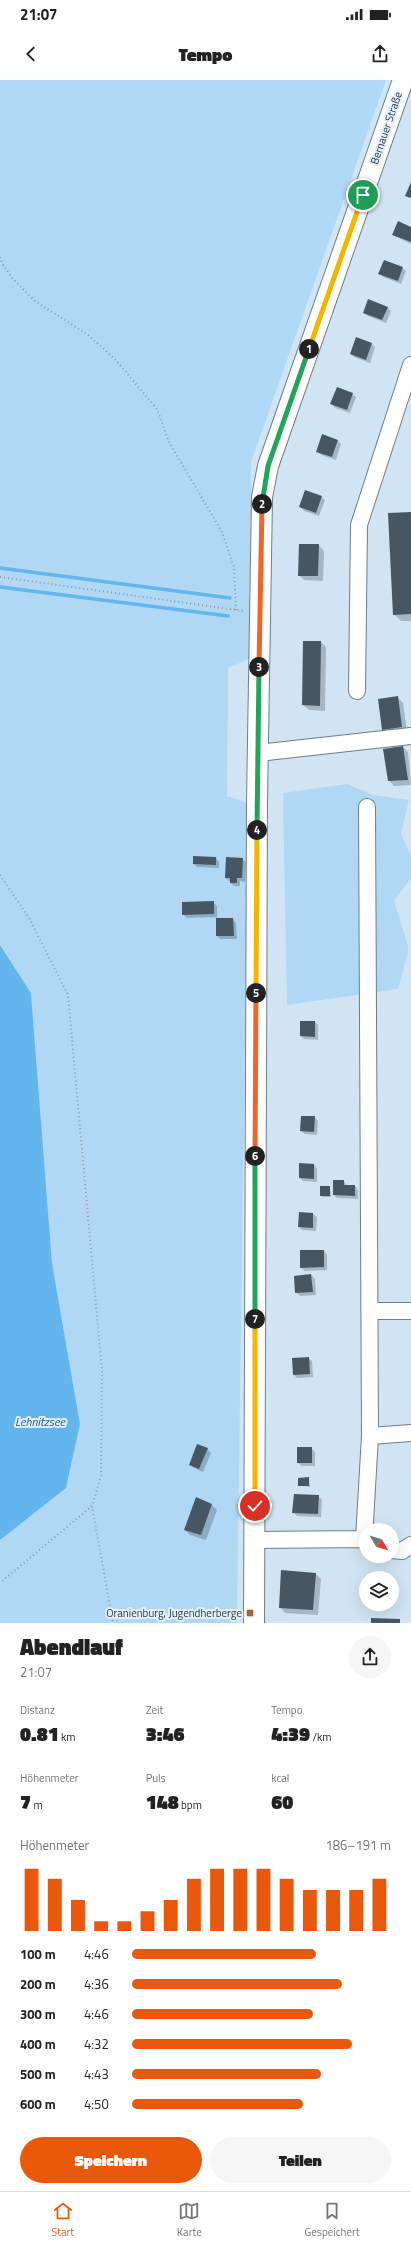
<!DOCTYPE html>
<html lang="de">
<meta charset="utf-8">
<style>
body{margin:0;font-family:"Titillium Web",sans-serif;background:#f6f6f6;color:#222;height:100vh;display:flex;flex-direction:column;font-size:15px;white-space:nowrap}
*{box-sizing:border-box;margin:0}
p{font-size:13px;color:#767676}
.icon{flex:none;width:22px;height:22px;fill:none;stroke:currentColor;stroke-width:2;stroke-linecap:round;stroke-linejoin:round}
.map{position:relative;height:1543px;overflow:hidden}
.sheet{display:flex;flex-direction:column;background:#fff;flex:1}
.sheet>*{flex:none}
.needle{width:26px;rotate:128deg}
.tools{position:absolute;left:359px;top:1443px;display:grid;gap:8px}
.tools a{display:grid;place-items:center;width:40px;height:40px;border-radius:50%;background:#fff;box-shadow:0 4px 16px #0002;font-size:20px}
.pin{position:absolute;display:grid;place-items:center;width:34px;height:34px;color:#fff;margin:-17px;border:2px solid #fff;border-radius:50%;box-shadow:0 1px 4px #0007}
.km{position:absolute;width:20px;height:20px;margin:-10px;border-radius:50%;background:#222;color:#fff;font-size:11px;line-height:20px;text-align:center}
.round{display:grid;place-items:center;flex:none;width:42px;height:42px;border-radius:21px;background:#f6f6f6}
.headline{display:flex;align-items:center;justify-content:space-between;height:68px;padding:0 20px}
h1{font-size:22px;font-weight:800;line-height:30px}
.metrics{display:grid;grid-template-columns:repeat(3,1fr);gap:6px;height:68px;padding:4px 20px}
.metrics div{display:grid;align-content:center}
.metrics b{font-size:20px;font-weight:800}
.metrics small{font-size:11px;font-weight:400}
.metrics p{font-size:11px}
.chart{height:112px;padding:8px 20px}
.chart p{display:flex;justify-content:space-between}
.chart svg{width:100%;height:72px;margin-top:4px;stroke:#ea580c;stroke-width:6}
.primary-button{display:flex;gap:8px;margin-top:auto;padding:8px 20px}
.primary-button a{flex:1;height:46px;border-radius:24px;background:#ea580c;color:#fff;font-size:16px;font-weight:800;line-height:46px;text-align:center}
.primary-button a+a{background:#f6f6f6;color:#222}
ul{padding:0 20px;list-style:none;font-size:13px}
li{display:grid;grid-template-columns:64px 48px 1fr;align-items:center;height:30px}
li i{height:10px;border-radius:5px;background:#ea580c}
.status{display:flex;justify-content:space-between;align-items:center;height:28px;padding:0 20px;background:#fff;direction:ltr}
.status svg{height:11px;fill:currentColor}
header{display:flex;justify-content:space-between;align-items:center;height:52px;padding:0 20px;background:#fff;font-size:18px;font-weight:800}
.tabs{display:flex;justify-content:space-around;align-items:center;height:56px;border-top:1px solid #e0e0e0;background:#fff;font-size:11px;color:#767676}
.tabs a{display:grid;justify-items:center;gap:2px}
.tabs .active{color:#ea580c}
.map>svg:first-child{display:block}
.green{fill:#b0d8f5}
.water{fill:#63b5ed}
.shadow{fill:#0003}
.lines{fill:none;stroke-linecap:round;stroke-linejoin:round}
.stream{stroke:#63b5ed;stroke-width:3.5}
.building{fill:#465763}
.minor-casing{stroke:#6c7e8c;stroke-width:18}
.major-casing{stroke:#6c7e8c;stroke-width:22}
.path{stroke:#8c9ba6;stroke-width:2;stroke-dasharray:1 3;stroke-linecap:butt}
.minor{stroke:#fff;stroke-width:16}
.major{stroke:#fff;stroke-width:20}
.split-1-casing{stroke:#fff;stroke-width:8}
.split-2-casing{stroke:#fff;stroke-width:8}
.split-3-casing{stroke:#fff;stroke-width:8}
.split-4-casing{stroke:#fff;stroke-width:8}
.split-5-casing{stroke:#fff;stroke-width:8}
.split-6-casing{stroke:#fff;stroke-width:8}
.split-7-casing{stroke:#fff;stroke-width:8}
.split-8-casing{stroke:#fff;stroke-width:8}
.split-1{stroke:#f5b400;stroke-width:5}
.split-2{stroke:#22a559;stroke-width:5}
.split-3{stroke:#f0652b;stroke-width:5}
.split-4{stroke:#22a559;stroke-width:5}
.split-5{stroke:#f5b400;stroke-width:5}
.split-6{stroke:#f0652b;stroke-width:5}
.split-7{stroke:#22a559;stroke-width:5}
.split-8{stroke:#f5b400;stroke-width:5}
.poi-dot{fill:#a4662c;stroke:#e1f1fd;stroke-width:1.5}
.labels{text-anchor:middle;stroke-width:4;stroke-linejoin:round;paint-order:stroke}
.street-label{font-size:11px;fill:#2e353b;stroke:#e1f1fd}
.poi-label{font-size:11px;fill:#2e353b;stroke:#e1f1fd;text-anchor:end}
.water-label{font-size:12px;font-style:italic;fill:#1c597e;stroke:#e1f1fd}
</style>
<div class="status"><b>21:07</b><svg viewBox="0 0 49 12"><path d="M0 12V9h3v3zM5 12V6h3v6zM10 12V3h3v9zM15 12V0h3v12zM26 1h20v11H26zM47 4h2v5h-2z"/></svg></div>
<header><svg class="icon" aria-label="back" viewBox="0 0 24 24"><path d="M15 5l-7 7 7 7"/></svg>Tempo<svg class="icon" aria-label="share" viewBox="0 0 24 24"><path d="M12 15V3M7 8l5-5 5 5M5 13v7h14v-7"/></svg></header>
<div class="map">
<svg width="411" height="1543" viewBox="0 0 411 1543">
<rect width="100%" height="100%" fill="#d0e4f3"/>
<path class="green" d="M0,0H386L251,382L249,579L228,588L227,716L248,723L237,1543H0V1460L66,1408L80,1344L52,1183L31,913L0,865Z
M347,704L373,715L409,720L401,754L411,775V798L394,821L409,869L398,909L287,925L283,713Z"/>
<path class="water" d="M0,865L31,913L52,1183L80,1344L66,1408L0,1460Z"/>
<path class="shadow" d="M411,148V164L393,155Z
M402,188L406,191L401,204L383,197L380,193Z
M387,227L391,231L386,243L368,236L364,233Z
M372,264L375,267L370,283L354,277L351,274Z
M352,314L356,317L350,333L335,328L332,324Z
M323,356L338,361L341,364L336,380L321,375L317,371Z
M321,417L325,420L319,436L304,431L301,427Z
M411,433V541H401L394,534Z
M319,465L324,471L323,501L304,500L299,495Z
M304,562H321L326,567L325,631L309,630L303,625Z
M398,618L403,623L407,652L388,655L383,649Z
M403,667L408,672L411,705L394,706L389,700Z
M216,778L219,782V788L197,787L194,784Z
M242,779L246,782L245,802L240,801V806H234L226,798Z
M213,822L217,826V839H233L236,843L237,859H220L217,856V837L187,838L183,834Z
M315,942L318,945V960L304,959L301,956Z
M314,1037L318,1041L317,1055L305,1054L301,1051Z
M314,1085L317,1088V1102L303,1101L300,1098Z
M344,1101L347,1106H355L358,1110V1119L337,1118L334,1115Z
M330,1107L331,1117H322L321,1115Z
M299,1133L313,1134L317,1137L316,1151L302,1150L299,1147Z
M324,1171L327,1175V1190L304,1191L301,1187Z
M311,1195L315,1199L316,1215L300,1216L296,1212Z
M308,1278L312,1281L313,1297L297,1298L294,1295Z
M311,1368L315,1372V1386H302L298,1383Z
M207,1369L211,1373L203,1392L194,1388L190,1384Z
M309,1398L310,1407L299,1405Z
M318,1416L322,1420L321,1437L297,1436L293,1432Z
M212,1425L217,1430L206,1460L190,1455L185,1450Z
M316,1494L321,1499L318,1535L285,1533L280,1527Z"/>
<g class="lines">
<path class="stream" d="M0,488L230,518
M0,507L228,536"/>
</g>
<path class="building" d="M411,102V118L405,116Z
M398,141L411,147V162L392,155Z
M384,180L403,187L398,201L378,194Z
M368,219L388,227L382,240L363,233Z
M356,257L372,263L366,280L350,274Z
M337,307L353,313L347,330L330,324Z
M322,354L338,360L332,377L316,372Z
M305,410L322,416L316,433L299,427Z
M411,432V534L393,535L388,433Z
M299,464H319L318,496H298Z
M303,561H321L320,626L302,625Z
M398,616L402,647L382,650L378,619Z
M403,666L408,700L388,701L383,669Z
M193,776L216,777V785L193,784Z
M226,777L243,778L242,798H237V803H230V798H225Z
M214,821V834L182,835V822Z
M216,838H233L234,856H216Z
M300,941H315V957L300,956Z
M301,1036H315L314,1052L300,1051Z
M299,1083L314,1084V1099L299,1098Z
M333,1100H344V1105H355V1116L333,1115Z
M320,1106H330V1116H320Z
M299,1132L313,1133V1148L298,1147Z
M300,1170H324V1187L300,1188Z
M311,1194L313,1212L295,1213L294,1196Z
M309,1277L310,1294L293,1295L292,1278Z
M197,1364L208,1368L199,1389L189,1385Z
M297,1367H312V1383H297Z
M309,1397V1406H298V1398Z
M294,1414L319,1415L318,1434L292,1433Z
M196,1417L212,1424L201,1455L184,1450Z
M281,1490L316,1493L313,1530L279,1528Z
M371,1538L400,1539V1543H371Z"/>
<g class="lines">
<defs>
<path id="minor" d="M357,611L359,445L411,285
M258,673L411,656
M370,1231H411
M370,1356L411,1353
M364,1459L370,1356L367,727
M255,1460L364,1459L366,1461
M392,1470L402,1471L411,1465"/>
<path id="major" d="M254,1543L257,722L262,417L268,386L403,0"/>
</defs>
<use href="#minor" class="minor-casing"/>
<use href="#major" class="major-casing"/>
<path class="path" d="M0,177L2,183L12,198L35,221L88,255L114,278L157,329L169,362L222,452L234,487L236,530
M0,497L244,531
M0,795L29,838L68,915L102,1291L101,1396L92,1426L0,1503
M92,1426L113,1543"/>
<use href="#minor" class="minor"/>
<use href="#major" class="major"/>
</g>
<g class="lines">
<defs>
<path id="split-1" d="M309,269L363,115"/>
<path id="split-2" d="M262,424L268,386L309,269"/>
<path id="split-3" d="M259,587L262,424"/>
<path id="split-4" d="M257,750L259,587"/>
<path id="split-5" d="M256,913L257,750"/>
<path id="split-6" d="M255,1076L256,913"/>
<path id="split-7" d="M255,1239V1076"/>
<path id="split-8" d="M255,1239V1426"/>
</defs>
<use href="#split-1" class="split-1-casing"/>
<use href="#split-2" class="split-2-casing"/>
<use href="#split-3" class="split-3-casing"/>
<use href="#split-4" class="split-4-casing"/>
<use href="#split-5" class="split-5-casing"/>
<use href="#split-6" class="split-6-casing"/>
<use href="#split-7" class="split-7-casing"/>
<use href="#split-8" class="split-8-casing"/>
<use href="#split-1" class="split-1"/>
<use href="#split-2" class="split-2"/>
<use href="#split-3" class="split-3"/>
<use href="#split-4" class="split-4"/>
<use href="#split-5" class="split-5"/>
<use href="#split-6" class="split-6"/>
<use href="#split-7" class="split-7"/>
<use href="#split-8" class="split-8"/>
</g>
<rect class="poi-dot" x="246" y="1529" width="8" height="8" rx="2"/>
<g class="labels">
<g class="street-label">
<text transform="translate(386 48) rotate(-71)" y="4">Bernauer Straße</text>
</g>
<g class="poi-label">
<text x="242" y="1537">Oranienburg, Jugendherberge</text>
</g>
<g class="water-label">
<text x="40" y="1346">Lehnitzsee</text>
</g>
</g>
</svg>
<div class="tools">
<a><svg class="needle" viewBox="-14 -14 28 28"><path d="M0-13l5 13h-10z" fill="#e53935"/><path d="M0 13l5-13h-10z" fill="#767676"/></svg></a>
<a><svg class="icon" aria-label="layers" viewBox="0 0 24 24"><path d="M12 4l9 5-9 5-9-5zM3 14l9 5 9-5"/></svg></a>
</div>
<div class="pin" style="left:363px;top:115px;background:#1e9e55"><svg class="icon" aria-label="arrive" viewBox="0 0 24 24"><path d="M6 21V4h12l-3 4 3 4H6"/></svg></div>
<div class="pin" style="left:255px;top:1426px;background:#d93025"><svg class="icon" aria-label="check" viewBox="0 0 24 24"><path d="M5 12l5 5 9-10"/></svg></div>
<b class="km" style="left:309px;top:269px">1</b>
<b class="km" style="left:262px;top:424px">2</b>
<b class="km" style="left:259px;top:587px">3</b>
<b class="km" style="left:257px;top:750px">4</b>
<b class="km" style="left:256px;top:913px">5</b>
<b class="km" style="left:255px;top:1076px">6</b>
<b class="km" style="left:255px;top:1239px">7</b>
</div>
<section class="sheet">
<div class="headline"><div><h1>Abendlauf</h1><p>21:07</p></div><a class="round"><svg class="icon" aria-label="share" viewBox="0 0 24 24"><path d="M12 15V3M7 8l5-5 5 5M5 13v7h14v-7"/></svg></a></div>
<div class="metrics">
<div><p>Distanz</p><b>0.81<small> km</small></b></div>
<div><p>Zeit</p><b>3:46</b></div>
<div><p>Tempo</p><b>4:39<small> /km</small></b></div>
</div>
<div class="metrics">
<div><p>Höhenmeter</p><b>7<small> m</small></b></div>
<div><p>Puls</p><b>148<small> bpm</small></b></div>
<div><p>kcal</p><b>60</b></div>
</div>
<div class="chart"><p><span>Höhenmeter</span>186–191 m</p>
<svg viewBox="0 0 160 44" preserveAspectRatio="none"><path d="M5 44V6M15 44V12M25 44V25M35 44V38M45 44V38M55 44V32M65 44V25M75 44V12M85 44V6M95 44V6M105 44V6M115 44V12M125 44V19M135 44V19M145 44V19M155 44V12"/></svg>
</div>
<ul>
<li><b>100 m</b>4:46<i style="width:71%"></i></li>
<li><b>200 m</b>4:36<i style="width:81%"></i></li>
<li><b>300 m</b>4:46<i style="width:70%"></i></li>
<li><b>400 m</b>4:32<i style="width:85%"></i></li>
<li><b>500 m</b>4:43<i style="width:73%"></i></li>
<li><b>600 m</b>4:50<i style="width:66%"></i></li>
</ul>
<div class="primary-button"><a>Speichern</a><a>Teilen</a></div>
</section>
<nav class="tabs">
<a class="active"><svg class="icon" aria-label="home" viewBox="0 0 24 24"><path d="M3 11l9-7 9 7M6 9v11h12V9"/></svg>Start</a>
<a><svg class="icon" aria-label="map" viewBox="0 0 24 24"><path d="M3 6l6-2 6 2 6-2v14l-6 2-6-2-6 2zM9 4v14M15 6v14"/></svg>Karte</a>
<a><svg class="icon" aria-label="saved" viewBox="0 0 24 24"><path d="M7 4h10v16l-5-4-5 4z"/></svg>Gespeichert</a>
</nav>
